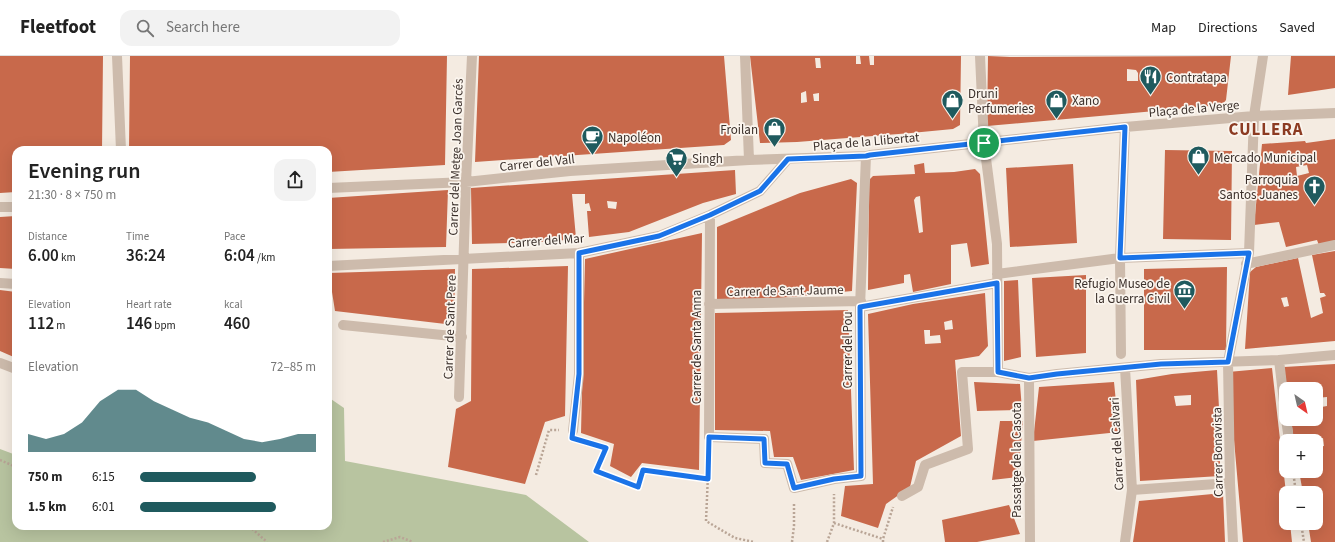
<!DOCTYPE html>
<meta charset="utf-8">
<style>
body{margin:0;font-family:"Source Sans 3",sans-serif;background:#f2f2f2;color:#222;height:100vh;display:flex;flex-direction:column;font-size:15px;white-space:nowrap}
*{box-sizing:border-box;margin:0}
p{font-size:13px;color:#767676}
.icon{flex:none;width:22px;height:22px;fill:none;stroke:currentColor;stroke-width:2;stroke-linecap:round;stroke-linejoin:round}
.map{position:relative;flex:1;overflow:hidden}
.side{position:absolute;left:12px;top:90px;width:320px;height:384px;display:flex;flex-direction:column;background:#fff;border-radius:12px;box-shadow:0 4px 16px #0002}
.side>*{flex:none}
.needle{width:26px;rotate:146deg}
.fabs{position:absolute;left:1279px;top:326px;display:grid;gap:8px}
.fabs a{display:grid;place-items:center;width:44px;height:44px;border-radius:8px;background:#fff;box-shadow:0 4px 16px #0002;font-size:20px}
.pin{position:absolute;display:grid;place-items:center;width:34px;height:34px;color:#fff;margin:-17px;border:2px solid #fff;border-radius:50%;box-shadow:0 1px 4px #0007}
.round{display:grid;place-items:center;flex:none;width:42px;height:42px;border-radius:12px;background:#f2f2f2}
.summary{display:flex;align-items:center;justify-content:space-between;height:68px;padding:0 16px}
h1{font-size:22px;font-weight:600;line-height:30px}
.metrics{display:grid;grid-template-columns:repeat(3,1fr);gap:6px;height:68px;padding:4px 16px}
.metrics div{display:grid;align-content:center}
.metrics b{font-size:17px;font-weight:600}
.metrics small{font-size:11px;font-weight:400}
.metrics p{font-size:11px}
.chart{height:112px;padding:8px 16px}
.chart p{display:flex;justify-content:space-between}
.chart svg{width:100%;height:72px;margin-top:4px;fill:#1f5a5e;opacity:.7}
ul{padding:0 16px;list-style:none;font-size:13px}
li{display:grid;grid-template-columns:64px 48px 1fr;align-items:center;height:30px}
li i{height:10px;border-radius:5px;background:#1f5a5e}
header{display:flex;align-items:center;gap:24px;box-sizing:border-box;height:56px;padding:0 20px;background:#fff;border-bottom:1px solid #e0e0e0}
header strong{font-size:19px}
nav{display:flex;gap:22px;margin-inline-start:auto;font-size:14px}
.search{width:280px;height:36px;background:#f2f2f2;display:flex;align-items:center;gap:10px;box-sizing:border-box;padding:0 14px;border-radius:12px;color:#767676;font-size:15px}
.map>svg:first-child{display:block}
.green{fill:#b8c4a0}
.building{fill:#c8694b;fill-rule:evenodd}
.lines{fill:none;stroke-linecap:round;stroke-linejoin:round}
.path{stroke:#b9a596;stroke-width:2.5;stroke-dasharray:2 2;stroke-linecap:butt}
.street{stroke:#cdbbac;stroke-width:10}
.route-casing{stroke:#fff;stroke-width:8}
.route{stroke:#1a73e8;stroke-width:5}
.labels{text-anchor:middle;stroke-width:3.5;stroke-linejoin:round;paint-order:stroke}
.poi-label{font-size:13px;fill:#3b302b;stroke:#fbf5ee;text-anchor:start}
.street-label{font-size:13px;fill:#3b302b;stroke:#fbf5ee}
.district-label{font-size:17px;font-weight:bold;letter-spacing:1px;fill:#8c3b22;stroke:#fbf5ee}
</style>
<header>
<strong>Fleetfoot</strong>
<div class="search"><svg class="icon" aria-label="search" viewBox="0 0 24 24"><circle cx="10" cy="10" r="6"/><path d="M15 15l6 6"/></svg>Search here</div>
<nav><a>Map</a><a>Directions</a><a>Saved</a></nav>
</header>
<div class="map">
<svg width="1335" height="486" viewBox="0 0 1335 486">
<rect width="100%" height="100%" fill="#f4ebe1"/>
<path class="green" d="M328,341L344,352L345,405L526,439L589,486H0V393L16,399V470H328Z"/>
<path class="building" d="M0,0H103L102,94H16V136L0,137Z
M130,0H447L445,109L328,116V94H129Z
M479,0H724L731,84L724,89L475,106Z
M750,0H856V8H861L860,0H869L870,9H874V0H961L960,69L953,73L911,77L797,86L760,87ZM815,2H820L821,12H816ZM806,35L807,46L801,47V37ZM819,37V45H814L813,38Z
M988,0L1010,1L1231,0L1226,44L1222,49L987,70ZM1127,13L1136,14L1138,17V25H1127Z
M1291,0H1335V32L1288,39Z
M1335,83V187L1320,192L1317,184L1286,191L1279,166L1254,169L1262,88L1305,85L1306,87ZM1307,109L1309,117L1297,120L1296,111Z
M1165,94L1232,95L1231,184L1163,183Z
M924,107L925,117L954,116L975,113L980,118L989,208L971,211L967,187L951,189V228L913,236L910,218L904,219V227L868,234L869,124L873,120L915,118L914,109ZM920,140L923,176L919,177L914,144L916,141Z
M1073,108L1077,187L1010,191L1006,112Z
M735,114L736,138L703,147L629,176L589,181L587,155H591L589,147L585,148V138H572L576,182L558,185L515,187L472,188L471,132ZM607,145L617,146L616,153L608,152Z
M851,123L857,127L852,235L717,248V171L800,137Z
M448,134L446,191L328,193V142Z
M16,160V213L0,212V161Z
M702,177L699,414L642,407L631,421L610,410L614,388L581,377L585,203Z
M1335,195V285L1245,293L1250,216L1256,211L1298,202L1311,262L1323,257L1320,242L1326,240L1324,237H1320L1312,199ZM1287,241L1289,250L1284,251L1281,242Z
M568,210L565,360L545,366L525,428L448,411L456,353L471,345L472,213Z
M1227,211L1226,294H1144V213Z
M455,213L454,269L335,255L329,217Z
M1086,219V297L1036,301L1032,222Z
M1018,224L1021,301L1004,305V225Z
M0,234L16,236V302L0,295Z
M985,237L988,290L979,300L955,304L961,380L916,405L910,431L886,448L878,472L841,460L845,430L873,428L868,258L913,248ZM952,264L953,273L945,274L944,266ZM924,274H930V280L940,279L941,287L925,288Z
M848,254L854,414L801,424L793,401H774L770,375L715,374V257Z
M1335,308V486H1311L1308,467H1316V437H1303L1299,415H1316V385H1294L1291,363H1316V352L1327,350V341L1316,342V333H1287L1284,311ZM1323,382L1324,390L1318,391L1317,383Z
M1272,312L1286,437V467H1290L1292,486H1243L1228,316Z
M1217,314L1220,371V420L1140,425L1136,324L1172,318ZM1191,339V349L1176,350L1174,340Z
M974,326L1020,328L1022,354L977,355Z
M1114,326L1119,376L1033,385L1039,331Z
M1000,365H1023L1018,421L992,424Z
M1223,437L1225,486H1133L1139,445Z
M1009,449L1020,478L977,486H945L942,464Z"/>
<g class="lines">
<path class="path" d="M583,385L606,392L596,415L637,431L643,414L708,423
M709,395L706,465L735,482L754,486
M0,404L16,411
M1293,415L1296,437
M536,419L549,374H559
M834,467L883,483
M1301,467L1304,486
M249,470L267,486
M383,486L400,481L413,486
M792,486L794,470V446
M827,486L834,467V438
M883,486V483L893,451"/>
<path class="street" d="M117,0L121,94
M745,0L749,104
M980,0L984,87L997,188L998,316
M328,132L466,126L570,115L749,104L866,100L870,99L1125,71L1254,60L1335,57
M0,151H16
M710,159L709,381L764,383L765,407L787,408L794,432L834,423L861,420L860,251L866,100
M1246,208L1335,189
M328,210L579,197L659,180L710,159L760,135L788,103
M997,218L1120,202L1249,197
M0,227L16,228
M709,248L861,245
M860,251L997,227
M343,269L462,281
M1121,298L1120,202L1125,71
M1279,304L1286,363
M0,307L16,313
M1125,312L1132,434L1125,486
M1029,322L1030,486
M459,341L466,126L472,0
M1286,363L1289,384
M573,375L579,318V197
M1132,434L1230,427
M902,440L918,431L925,409L968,393L962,316H998L1029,322L1057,318L1161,308L1279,304L1335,299
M1233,486L1230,427L1228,306L1249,197L1254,60L1263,0"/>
</g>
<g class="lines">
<defs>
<path id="route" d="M1125,71L1120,202L1249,197L1228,306L1161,308L1057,318L1029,322L998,316L997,227L860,251L861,420L834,423L794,432L787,408L765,407L764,383L709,381L708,423L643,414L638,431L596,415L606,392L572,382L579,318V197L659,180L710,159L760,135L788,103L866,100L870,99Z"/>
</defs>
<use href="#route" class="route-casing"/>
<use href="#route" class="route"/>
</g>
<defs>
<symbol id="restaurant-pin" viewBox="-11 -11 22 30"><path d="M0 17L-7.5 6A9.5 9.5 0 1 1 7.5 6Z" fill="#1f5a5e" stroke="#fbf5ee"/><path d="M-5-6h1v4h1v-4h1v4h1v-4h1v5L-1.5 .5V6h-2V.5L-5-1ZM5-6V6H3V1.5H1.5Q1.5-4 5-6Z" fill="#fff"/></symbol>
<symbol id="shop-pin" viewBox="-11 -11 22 30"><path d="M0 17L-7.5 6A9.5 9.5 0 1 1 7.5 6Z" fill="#1f5a5e" stroke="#fbf5ee"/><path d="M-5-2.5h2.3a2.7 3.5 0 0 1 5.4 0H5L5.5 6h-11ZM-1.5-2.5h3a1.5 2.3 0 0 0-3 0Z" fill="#fff"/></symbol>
<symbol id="cafe-pin" viewBox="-11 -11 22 30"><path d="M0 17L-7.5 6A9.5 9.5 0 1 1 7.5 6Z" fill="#1f5a5e" stroke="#fbf5ee"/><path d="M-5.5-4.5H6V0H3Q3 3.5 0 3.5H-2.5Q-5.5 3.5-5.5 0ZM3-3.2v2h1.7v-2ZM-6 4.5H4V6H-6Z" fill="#fff"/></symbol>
<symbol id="supermarket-pin" viewBox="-11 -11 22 30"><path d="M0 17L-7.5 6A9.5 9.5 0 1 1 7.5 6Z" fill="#1f5a5e" stroke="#fbf5ee"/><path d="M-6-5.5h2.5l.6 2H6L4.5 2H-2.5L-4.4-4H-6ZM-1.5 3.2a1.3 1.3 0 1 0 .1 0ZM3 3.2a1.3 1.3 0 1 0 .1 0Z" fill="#fff"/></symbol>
<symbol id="church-pin" viewBox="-11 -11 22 30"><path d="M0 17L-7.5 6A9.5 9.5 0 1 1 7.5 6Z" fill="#1f5a5e" stroke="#fbf5ee"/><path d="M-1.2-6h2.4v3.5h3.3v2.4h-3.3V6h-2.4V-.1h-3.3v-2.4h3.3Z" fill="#fff"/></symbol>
<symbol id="museum-pin" viewBox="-11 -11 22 30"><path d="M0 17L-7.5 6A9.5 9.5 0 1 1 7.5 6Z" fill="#1f5a5e" stroke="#fbf5ee"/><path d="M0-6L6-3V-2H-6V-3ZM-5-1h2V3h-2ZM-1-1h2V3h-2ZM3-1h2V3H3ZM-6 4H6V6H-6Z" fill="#fff"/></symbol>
</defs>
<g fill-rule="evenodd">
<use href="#restaurant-pin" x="1138" y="8" width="25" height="34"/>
<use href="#shop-pin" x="940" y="32" width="25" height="34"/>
<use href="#shop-pin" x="1044" y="32" width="25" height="34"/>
<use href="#shop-pin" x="762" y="60" width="25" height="34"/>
<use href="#cafe-pin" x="580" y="68" width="25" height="34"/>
<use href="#shop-pin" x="1186" y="88" width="25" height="34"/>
<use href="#supermarket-pin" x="664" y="90" width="25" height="34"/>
<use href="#church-pin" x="1302" y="118" width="25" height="34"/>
<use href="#museum-pin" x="1172" y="222" width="25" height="34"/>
</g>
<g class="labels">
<g class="poi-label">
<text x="1166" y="26">Contratapa</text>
<text x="968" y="42">Druni<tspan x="968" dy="15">Perfumeries</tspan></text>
<text x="1072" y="49">Xano</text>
<text x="758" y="78" text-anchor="end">Froilan</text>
<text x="608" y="86">Napoléon</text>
<text x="1214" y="106">Mercado Municipal</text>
<text x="692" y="107">Singh</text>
<text x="1298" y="128" text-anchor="end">Parroquia<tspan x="1298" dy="15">Santos Juanes</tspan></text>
<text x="1170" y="232" text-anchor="end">Refugio Museo de<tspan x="1170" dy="15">la Guerra Civil</tspan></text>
</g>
<g class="street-label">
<text transform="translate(1194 52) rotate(-5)" y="5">Plaça de la Verge</text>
<text transform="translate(866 85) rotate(-5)" y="5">Plaça de la Llibertat</text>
<text transform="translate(455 101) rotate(-88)" y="5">Carrer del Metge Joan Garcés</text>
<text transform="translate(537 106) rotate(-6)" y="5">Carrer del Vall</text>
<text transform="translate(546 184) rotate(-4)" y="5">Carrer del Mar</text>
<text transform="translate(785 234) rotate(-1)" y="5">Carrer de Sant Jaume</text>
<text transform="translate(449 271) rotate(-88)" y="5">Carrer de Sant Pere</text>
<text transform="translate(696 291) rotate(-90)" y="5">Carrer de Santa Anna</text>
<text transform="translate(847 294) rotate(-90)" y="5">Carrer del Pou</text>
<text transform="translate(1116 388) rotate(-93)" y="5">Carrer del Calvari</text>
<text transform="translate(1217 396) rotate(-91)" y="5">Carrer Bonavista</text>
<text transform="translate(1016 404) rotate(-90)" y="5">Passatge de la Casota</text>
</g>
<g class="district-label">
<text x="1266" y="79">CULLERA</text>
</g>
</g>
</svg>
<div class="fabs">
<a><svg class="needle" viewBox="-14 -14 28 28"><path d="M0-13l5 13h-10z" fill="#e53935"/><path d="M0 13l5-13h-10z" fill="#767676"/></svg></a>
<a>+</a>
<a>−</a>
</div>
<div class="pin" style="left:984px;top:87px;background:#1e9e55"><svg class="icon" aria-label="arrive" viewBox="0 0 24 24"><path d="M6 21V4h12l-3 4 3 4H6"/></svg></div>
<section class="side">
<div class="summary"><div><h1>Evening run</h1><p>21:30 · 8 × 750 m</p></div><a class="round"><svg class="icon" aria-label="share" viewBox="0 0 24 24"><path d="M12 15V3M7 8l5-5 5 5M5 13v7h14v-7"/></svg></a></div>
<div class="metrics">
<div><p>Distance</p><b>6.00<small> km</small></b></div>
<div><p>Time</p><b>36:24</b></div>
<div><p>Pace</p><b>6:04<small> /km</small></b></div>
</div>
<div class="metrics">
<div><p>Elevation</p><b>112<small> m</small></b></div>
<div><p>Heart rate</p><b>146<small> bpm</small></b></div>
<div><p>kcal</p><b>460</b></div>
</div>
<div class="chart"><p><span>Elevation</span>72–85 m</p>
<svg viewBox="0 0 160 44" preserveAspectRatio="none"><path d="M0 44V33L10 36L20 33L30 26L40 13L50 6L60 6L70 13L80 18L90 23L100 26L110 31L120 36L130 38L140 36L150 33L160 33V44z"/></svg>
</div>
<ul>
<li><b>750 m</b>6:15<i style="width:66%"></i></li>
<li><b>1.5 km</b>6:01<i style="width:77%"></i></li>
</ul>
</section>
</div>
